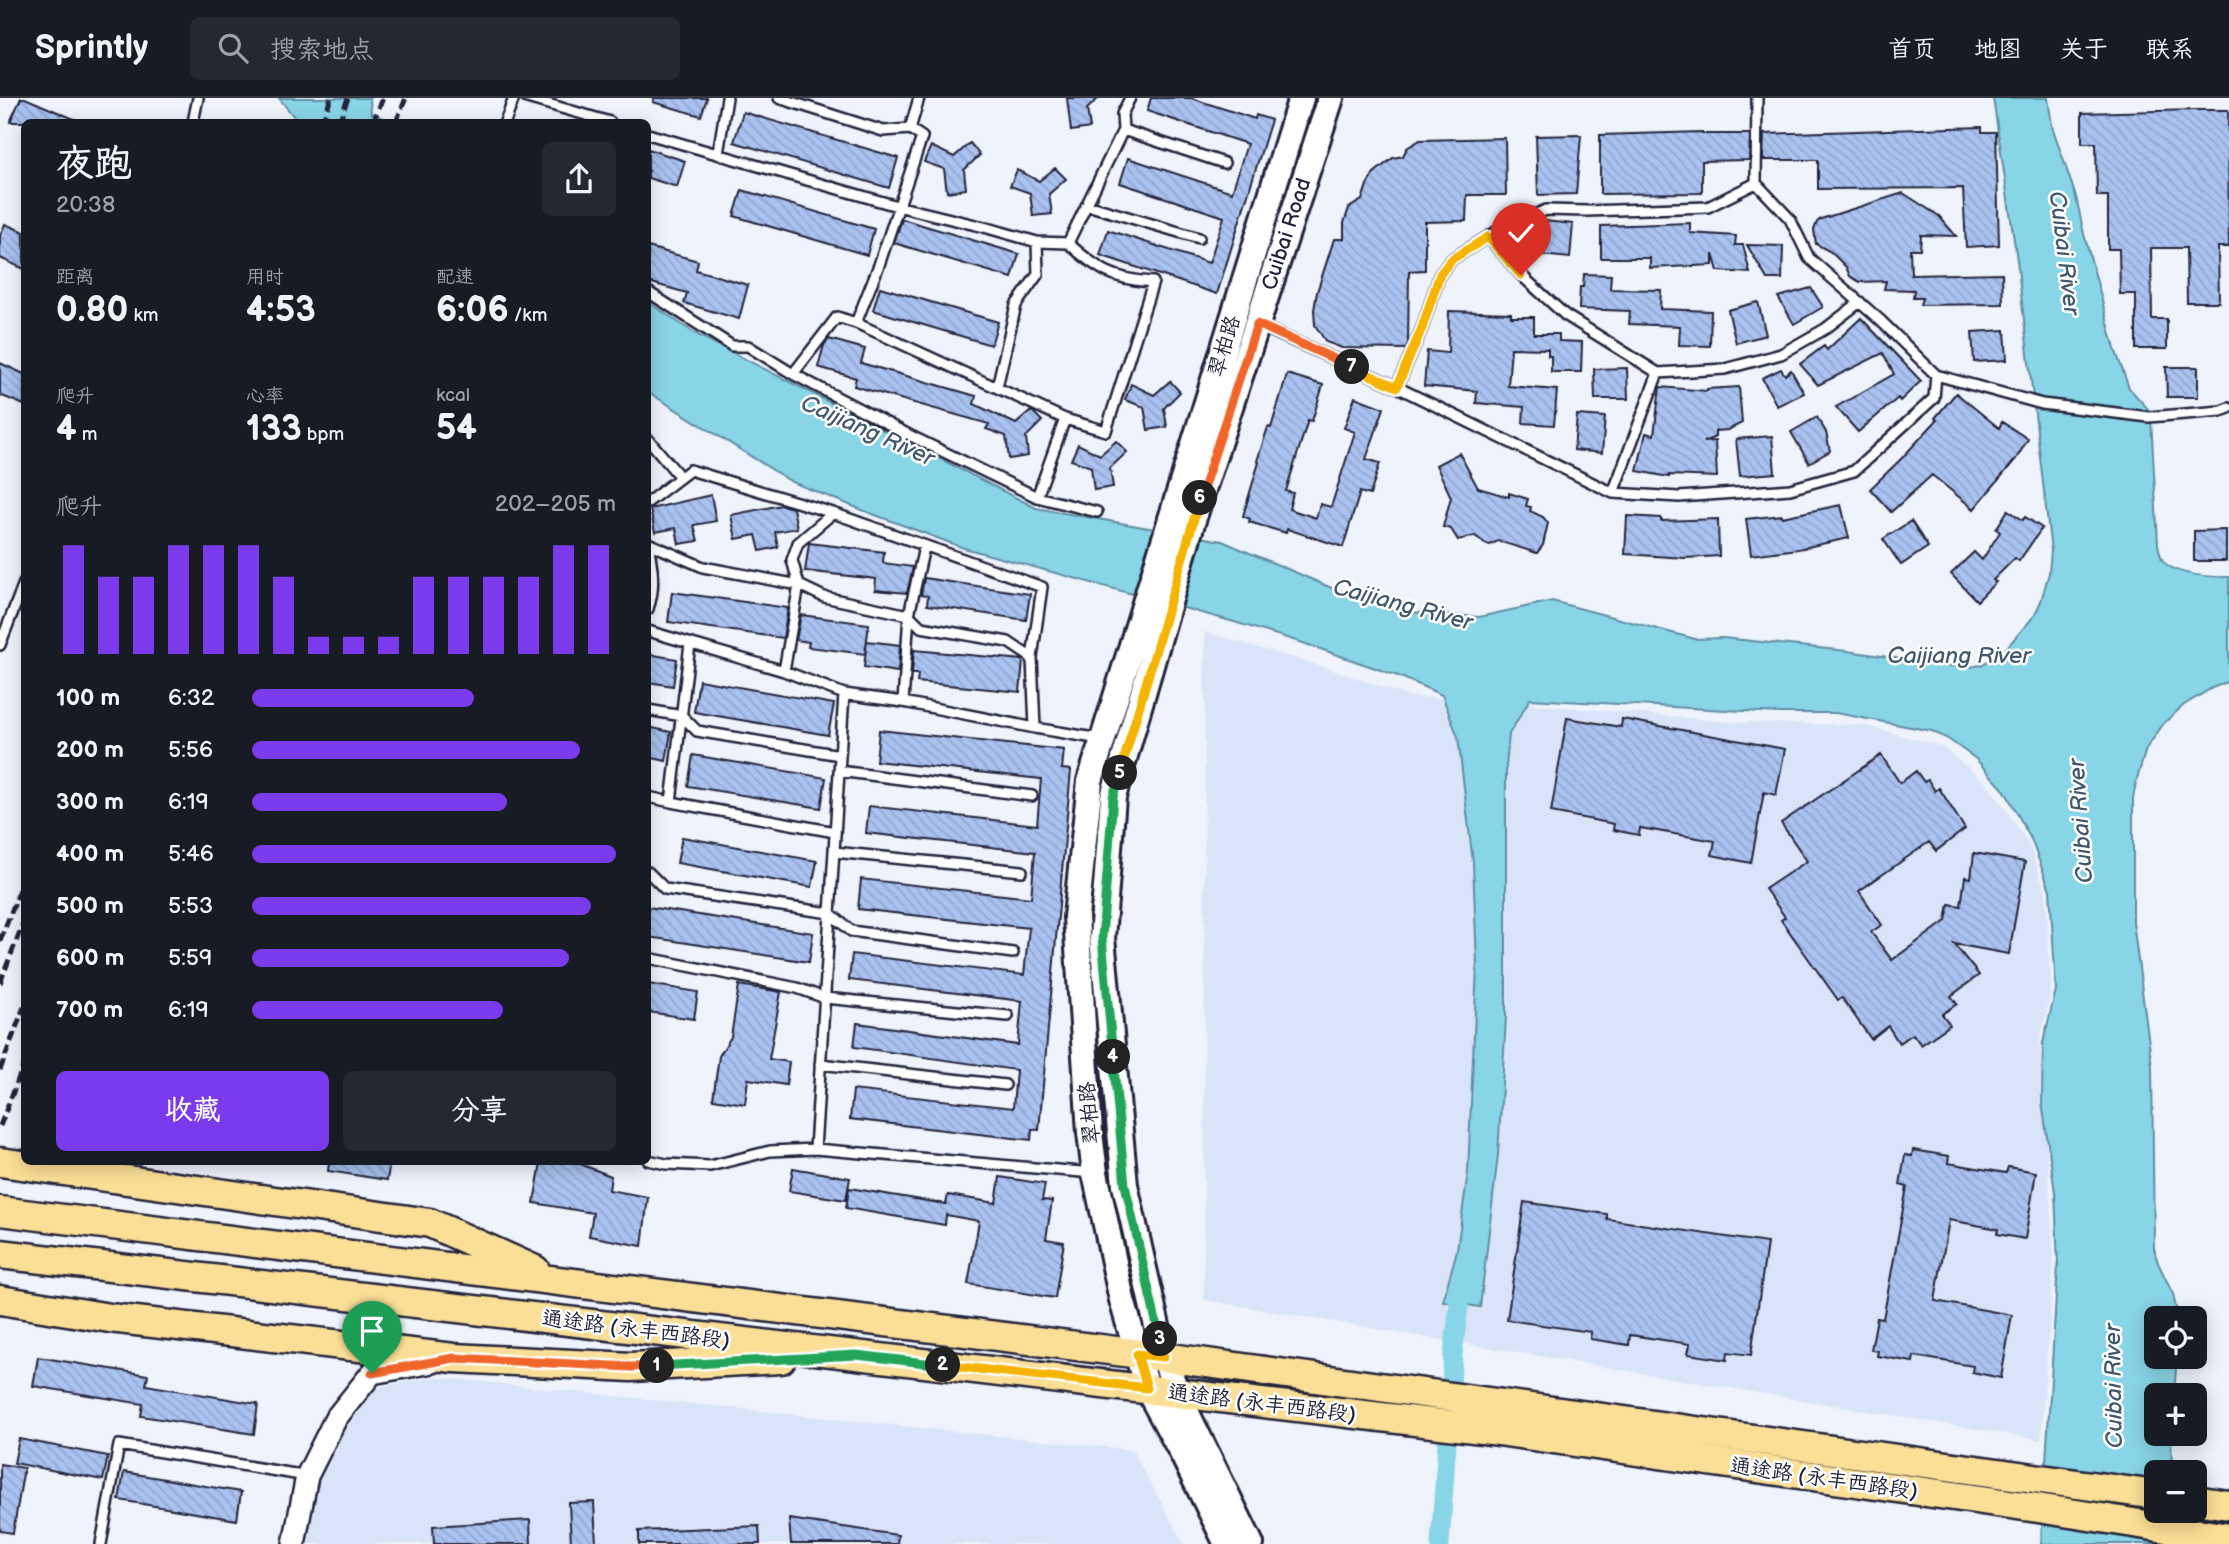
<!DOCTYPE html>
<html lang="zh">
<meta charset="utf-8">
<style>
body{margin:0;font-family:"Balsamiq Sans","LXGW WenKai TC",sans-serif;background:#242831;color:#f1f3f6;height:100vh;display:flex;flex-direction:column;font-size:26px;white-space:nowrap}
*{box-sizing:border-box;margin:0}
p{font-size:23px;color:#9ea1a6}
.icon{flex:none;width:38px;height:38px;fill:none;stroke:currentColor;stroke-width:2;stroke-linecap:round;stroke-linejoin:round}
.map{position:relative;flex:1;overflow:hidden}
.drawer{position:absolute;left:21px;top:21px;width:630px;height:1046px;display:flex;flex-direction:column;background:#171b24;border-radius:10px;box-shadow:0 4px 18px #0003}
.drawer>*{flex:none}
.controls{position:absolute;left:2144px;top:1208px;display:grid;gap:14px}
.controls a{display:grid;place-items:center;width:63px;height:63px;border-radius:10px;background:#171b24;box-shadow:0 4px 18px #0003;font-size:35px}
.pin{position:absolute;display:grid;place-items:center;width:60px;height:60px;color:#fff;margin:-72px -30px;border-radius:50% 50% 50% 0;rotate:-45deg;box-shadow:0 0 7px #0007}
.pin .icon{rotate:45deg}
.km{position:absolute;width:35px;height:35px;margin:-18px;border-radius:50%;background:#222;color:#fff;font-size:19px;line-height:35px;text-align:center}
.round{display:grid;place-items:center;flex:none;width:74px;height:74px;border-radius:10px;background:#242831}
.overview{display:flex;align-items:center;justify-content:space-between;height:119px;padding:0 35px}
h1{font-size:38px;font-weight:700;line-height:52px}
.metrics{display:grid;grid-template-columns:repeat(3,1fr);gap:10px;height:119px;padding:7px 35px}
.metrics div{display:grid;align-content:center}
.metrics b{font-size:35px;font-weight:700}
.metrics small{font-size:19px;font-weight:400}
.metrics p{font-size:19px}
.chart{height:196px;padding:14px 35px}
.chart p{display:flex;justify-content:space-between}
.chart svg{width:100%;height:126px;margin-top:7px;stroke:#7c3aed;stroke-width:6}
.action{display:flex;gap:14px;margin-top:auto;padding:14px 35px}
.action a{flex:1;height:80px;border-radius:10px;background:#7c3aed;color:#fff;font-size:28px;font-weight:700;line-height:80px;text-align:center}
.action a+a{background:#242831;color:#f1f3f6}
ul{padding:0 35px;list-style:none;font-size:23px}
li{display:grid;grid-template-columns:112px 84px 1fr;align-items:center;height:52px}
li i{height:18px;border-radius:9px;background:#7c3aed}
header{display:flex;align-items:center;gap:42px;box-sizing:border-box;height:98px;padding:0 35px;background:#171b24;border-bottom:2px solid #363941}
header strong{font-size:33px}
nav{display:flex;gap:38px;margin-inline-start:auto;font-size:24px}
.search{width:490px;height:63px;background:#242831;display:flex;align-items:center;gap:18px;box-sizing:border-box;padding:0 24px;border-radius:10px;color:#9ea1a6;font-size:26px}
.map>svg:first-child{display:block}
.built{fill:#dae4f8}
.water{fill:#89d5e8;stroke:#608da3;stroke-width:2}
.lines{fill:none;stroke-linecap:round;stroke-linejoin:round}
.canal{stroke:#89d5e8;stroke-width:19}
.building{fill:url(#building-back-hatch);stroke:#22223b;stroke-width:2}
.service-casing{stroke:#22223b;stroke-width:14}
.tertiary-casing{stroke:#22223b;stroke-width:26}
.secondary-casing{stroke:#22223b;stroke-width:30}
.primary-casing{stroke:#22223b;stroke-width:33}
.service{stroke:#fff;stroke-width:9}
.tertiary{stroke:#fff;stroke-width:21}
.secondary{stroke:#fff;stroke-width:24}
.primary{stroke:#fbdf96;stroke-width:28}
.rail{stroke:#22223b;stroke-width:5;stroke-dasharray:10 5;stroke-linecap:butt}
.split-1-casing{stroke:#fff;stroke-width:14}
.split-2-casing{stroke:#fff;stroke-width:14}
.split-3-casing{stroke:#fff;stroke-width:14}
.split-4-casing{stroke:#fff;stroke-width:14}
.split-5-casing{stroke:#fff;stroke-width:14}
.split-6-casing{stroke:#fff;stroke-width:14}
.split-7-casing{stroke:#fff;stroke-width:14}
.split-8-casing{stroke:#fff;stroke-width:14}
.split-1{stroke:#f0652b;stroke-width:9}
.split-2{stroke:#22a559;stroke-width:9}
.split-3{stroke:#f5b400;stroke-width:9}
.split-4{stroke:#22a559;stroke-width:9}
.split-5{stroke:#22a559;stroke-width:9}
.split-6{stroke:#f5b400;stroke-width:9}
.split-7{stroke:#f0652b;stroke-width:9}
.split-8{stroke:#f5b400;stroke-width:9}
.labels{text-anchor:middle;stroke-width:5;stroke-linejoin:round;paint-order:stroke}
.street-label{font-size:21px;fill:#22223b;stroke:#fff}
.water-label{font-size:23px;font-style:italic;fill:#41586f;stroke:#fff}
</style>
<header>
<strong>Sprintly</strong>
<div class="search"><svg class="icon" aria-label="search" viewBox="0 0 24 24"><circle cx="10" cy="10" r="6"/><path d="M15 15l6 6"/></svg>搜索地点</div>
<nav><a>首页</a><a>地图</a><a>关于</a><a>联系</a></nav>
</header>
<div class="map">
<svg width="2229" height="1446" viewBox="0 0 2229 1446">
<defs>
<pattern id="building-back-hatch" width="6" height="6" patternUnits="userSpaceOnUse" patternTransform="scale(1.75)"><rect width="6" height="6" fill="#aac2f0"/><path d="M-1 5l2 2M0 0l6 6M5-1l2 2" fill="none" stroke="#92a6cf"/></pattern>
</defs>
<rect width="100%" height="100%" fill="#eef3fc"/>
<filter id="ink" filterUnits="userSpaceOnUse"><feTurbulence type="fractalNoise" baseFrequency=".0143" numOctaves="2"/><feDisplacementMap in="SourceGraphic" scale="14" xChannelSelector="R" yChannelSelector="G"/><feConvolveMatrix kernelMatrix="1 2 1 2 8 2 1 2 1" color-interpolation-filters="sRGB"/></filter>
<g filter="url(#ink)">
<path class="built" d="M1205,534L1330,571L1410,599L1500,603L1730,624L1863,627L1943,649L1987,686L2005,710L2029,747L2046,795L2051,893L2040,943L2054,1161L2041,1342L1204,1202Z
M434,1279L1132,1352L1184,1446H304L318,1379L345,1324L374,1290Z"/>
<path class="water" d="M279,0H370L371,15L392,24H298Z
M1993,0H2048L2052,28L2076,99L2084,136L2115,251L2129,290L2148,311L2151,321L2158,446C2159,452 2160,458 2163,463C2175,478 2211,479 2229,479V583L2212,590L2184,607L2164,625L2146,651L2136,684L2133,701V824L2152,969L2154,1150L2158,1165L2173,1196L2178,1220H2156V1258H2177L2174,1297H2156V1335H2171L2172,1374H2156V1412H2174L2175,1446H2041L2058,1166L2055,1094L2042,1004L2043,945L2056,892L2050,792L2031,741L2005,693L1976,661L1948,641L1932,633L1836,615H1779L1530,601L1509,636L1506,668V919L1498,1057L1480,1209L1443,1203L1457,1152L1468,1074L1477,867L1473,765L1458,639L1442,597L1401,579L1303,545L1231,523L964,450L870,415L792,384L648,294V204L696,236L1036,410L1222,443L1341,494L1396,513L1479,519L1552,503L1695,541L1723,540L1847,553L1958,569H1970L1981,567L2002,555L2035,517L2041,503L2049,475L2051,453L2017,162Z"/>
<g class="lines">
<path class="canal" d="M1440,1446L1453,1257L1462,1182"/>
</g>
<path class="building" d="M21,0H25L81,24H10Z
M654,0H707L701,18L653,4Z
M1067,0H1099L1087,11L1090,30L1071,33Z
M1151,0H1191L1255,21L1256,17L1271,22L1217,196L1100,157L1108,132L1209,165L1224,119L1120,85L1128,60L1232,94L1247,46L1147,13Z
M2196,12H2228L2229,149H2218L2219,204H2187L2186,150H2151L2152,221H2167V251H2136V196H2120L2119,151H2108V98H2097L2096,45H2082V15Z
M743,14L898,60L889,90L734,44Z
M1982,29V34H1996L1999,147L1966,149L1963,90L1818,91V62H1763L1764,36Z
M1702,34V36H1750L1749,62L1702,63V95L1600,96V37Z
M1581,37L1576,96L1538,97L1536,38Z
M1505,40L1506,97H1467L1466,123L1425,124V172L1409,173L1408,245L1406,251L1342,250L1326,244L1315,227L1314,212L1317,194L1334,141H1344V125L1349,110L1362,102L1367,87L1374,75L1393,60L1403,58L1407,50L1420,42Z
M970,45L980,57L964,72L966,91L947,94L944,71L924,64L931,48L954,59Z
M648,51L685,63L677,89L648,80Z
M1055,70L1066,81L1049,96L1052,116L1033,118L1030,95L1010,88L1017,72L1039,83Z
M742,92L874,131L867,157L734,118Z
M1903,95L1939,118L1956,138L1921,137L1920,151H1910L1911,177L2002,175L2003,206L1920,207L1922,200H1913L1914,192L1884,191L1886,183L1860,184L1850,178L1846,169L1831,154L1816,146L1814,132L1817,124L1821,121Z
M902,121L1019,156L1012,180L894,145Z
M1544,123L1573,126L1570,160L1541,157Z
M1690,125V135L1736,138L1735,147H1743L1750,175L1718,173L1713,156V167L1650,170V160H1601V128Z
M5,126L24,134V171L0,160V137Z
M1747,147L1783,148L1782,181H1767Z
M648,149L698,163L696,172L748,187L739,221L684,205L687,195L648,184Z
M1584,176L1611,177L1610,191L1661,192L1660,211L1711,213L1710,248L1679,247L1680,228L1629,226L1630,213L1579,211L1580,189H1583Z
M880,189L998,224L991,247L873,212Z
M1811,190L1823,209L1794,226L1778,199Z
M1758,204L1766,237L1736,245L1728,212Z
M1449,213L1511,215V219H1534V236H1559V243L1582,244L1581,274H1551V258H1548V251L1511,250L1508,288L1557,292L1554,327L1523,325L1524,309L1476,305L1477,293L1424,288L1427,253L1448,255Z
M1861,220L1921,283L1900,303L1898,300L1858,334L1836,309L1894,276L1883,255L1818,287L1800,266L1824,248L1827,252Z
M2005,232L2007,262L1974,264L1972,234Z
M829,241L865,251L861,265L976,298L974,306L1016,326L1031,313L1033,314L1042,323L1026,339L1028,358L1009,361L1006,338L986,331L989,326L854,288L856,280L818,269L824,247Z
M0,265L24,276V307L0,297Z
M2166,269H2198V299H2167Z
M1627,270L1628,301H1595L1594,271Z
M1781,271L1785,277L1791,272L1804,295L1777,308L1762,280Z
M1287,276L1323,287L1312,323L1308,322L1286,393L1293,395L1289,411L1316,420L1320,406L1331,409L1355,334L1344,330L1355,299L1384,310L1366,361L1380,365L1370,397L1360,394L1343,449L1287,431L1286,435L1249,424L1250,421L1243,418L1259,364L1257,363L1268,329L1271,330Z
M1170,283L1180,294L1164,310L1167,329L1148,332L1144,309L1125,302L1131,286L1154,297Z
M1660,289L1707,293V291L1739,289L1742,325L1728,332L1715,333V339L1704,344L1715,343L1717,379L1669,377V379L1637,373L1646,335L1654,337Z
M1956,295L1999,330L2002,324L2028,341L2016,361L1974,411L1932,377L1891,414L1870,391L1901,361L1937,322L1935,320Z
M1577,317L1605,319L1602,355L1574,352Z
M1817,319L1826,334L1830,353L1809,365L1791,334Z
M1772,338L1775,375L1740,378L1736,341Z
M1116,343L1127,354L1110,370L1113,389L1094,392L1091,369L1071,362L1078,346L1100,357Z
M1459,355L1478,390L1509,399V395L1528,401L1526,408L1531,409L1530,413L1543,419L1548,425L1543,447L1537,455L1498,443L1490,447L1486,446L1475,438L1458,442L1451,431L1443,429L1451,399L1436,367Z
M711,397L716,423L694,427L698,443L679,446L676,430L655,434L650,411Z
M781,407L793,410L797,430L775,434L778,449L760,453L756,437L736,441L731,417Z
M1841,407L1849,440L1798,451L1751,457L1746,421L1782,417V419Z
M2008,412L2023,422L2025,419L2042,430L2019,463L2015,460L1993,482L1996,484L1977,503L1951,476L1974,454L1982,462L2000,434L1996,431Z
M1627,418L1661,420V423L1718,421L1719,458L1685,460L1625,456Z
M1911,423L1928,449L1901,467L1883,441Z
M2226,432V463H2194V433Z
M809,445L884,454L883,465L913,469L907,495L875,492L876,481L805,473Z
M924,480L1030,496L1026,522L927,507L928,498L921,497Z
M672,494L788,510L783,540L668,524Z
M801,517L869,526L865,556L808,549L809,544L796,542Z
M867,543L900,547L898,574L864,569Z
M914,552L1023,562L1020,594L917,584L918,576H912Z
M648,556L677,561L673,588L648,584Z
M699,582L834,606L828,637L694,614Z
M1567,620L1621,629L1622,621L1785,651L1776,697L1764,694L1751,765L1712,757L1715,743L1640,730L1639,737L1613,732L1614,726L1551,714Z
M648,629L671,634L666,663L648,659Z
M879,632L1064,652L1062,671L1071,672L1039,1032L1032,1031L1031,1042L850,1021L853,992L1013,1010L1016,972L854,949L857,925L1018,947L1022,903L849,882L852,856L1024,877L1029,830L858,811L861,781L1031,800L1035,754L866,735L869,708L1037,727L1041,681L876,663Z
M693,657L826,680L821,710L688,688Z
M1881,657L1900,685L1916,673L1924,684L1928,682L1935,693L1939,690L1965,731L1936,753L1929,744L1859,793L1882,827L1871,834L1892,862L1946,823L1949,806L1961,808L1965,779L1971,780L1974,755L2025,764L2009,856L1954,846L1979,877L1951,898L1957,906L1942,916L1950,927L1921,947L1913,936L1899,945L1888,928L1871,941L1842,900L1838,902L1781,822L1785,819L1765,791L1807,763L1781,725Z
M682,739L817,763L812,789L677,765Z
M648,809L813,835L809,864L648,839Z
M648,886L698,894L694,921L648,914Z
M739,887L781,894L769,961L789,964L786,987L748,981L745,1006L713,1001L719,958L731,939Z
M1913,1052L1949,1058L1948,1065L2006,1075L2008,1069L2036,1074L2025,1141L1997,1136L1998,1131L1949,1122L1935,1203L2012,1217L2001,1280L1972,1274L1973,1268L1914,1258L1913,1264L1877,1258L1878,1253L1871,1252L1877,1220L1883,1221L1907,1089L1900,1087L1905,1057L1912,1058Z
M329,1064H390L387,1082L328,1073Z
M541,1064H575L611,1078L609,1092L648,1099L642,1148L589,1138L593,1115L534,1105Z
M793,1070L850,1080L846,1102L789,1093Z
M1000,1079L1045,1086L1042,1102L1052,1103L1046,1141L1064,1144L1055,1200L968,1186L979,1123L946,1117L945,1127L846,1110L849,1090L946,1106L948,1097L996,1105Z
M1524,1104L1607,1116V1121L1767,1145L1751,1257L1728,1254L1727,1262L1688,1256L1690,1246L1630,1237L1629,1247L1590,1241L1591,1234L1507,1222Z
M38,1259L148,1277L146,1287L258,1306L254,1336L141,1318L143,1306L33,1288Z
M19,1341L108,1358L103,1382L14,1365Z
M0,1366L24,1370L13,1435L0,1433Z
M124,1374L241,1394L237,1422L119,1402Z
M594,1404L596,1446H571L569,1405Z
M789,1421L898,1437L897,1446H791Z
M530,1422L531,1446H434L433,1428Z
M759,1428L760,1446H639V1433Z"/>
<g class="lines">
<defs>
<path id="service" d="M527,0L610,24
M779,0L883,33L910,31
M1757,0L1756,85L1790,121L1809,160L1881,223L1936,277L2042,306L2149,319L2221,313L2229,310
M193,24L198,0
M505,24L514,0
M1123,32L1224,65
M648,36L897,108L984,129L1037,144L1068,145L1123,32L1122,16L1130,0
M718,56L727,0
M1087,107L1199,140
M1488,139L1521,177L1565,217L1658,275L1725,271L1781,256L1825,231L1860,204
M648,194L732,248H748L793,276L909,337L1037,399L1097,414
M856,225L1065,321L1037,399
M1258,227L1397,289L1613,395L1679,399L1790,391L1854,373L1934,300L1936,277
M793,276L837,219L856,225L879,167L922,39L910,31L919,0
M997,289L1016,207L1038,176L1037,144
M1397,289L1422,230L1440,176L1452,161L1499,132L1546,112L1587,113L1708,109L1756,85
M1065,321L1106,333L1153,184C1113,182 1097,171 1068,145
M648,341L680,379
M1613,395L1658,275
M648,404L690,372L833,415L1042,489L1032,560L1035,630L1100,641
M648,445L703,469L799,487L824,499L909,517L921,529L1008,544L1032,560
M648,511C656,488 652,468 648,445
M648,533L784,573L844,596L903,604L1035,630
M0,547L24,485
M784,573L799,487L792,462L798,445L833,415
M903,604L909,517L924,449
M648,612L682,618L697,633L840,657
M839,673L1032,698
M648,699L671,704L690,546
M671,704L835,734
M834,754L1022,773
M648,774L665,791L830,815L851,833L1013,855
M648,860L797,890L825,900L1008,918
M820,966L1005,987
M815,1051L844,596
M648,1062L666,1066L710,1068L770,1053L815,1051L1093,1075
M101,1446L119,1347L307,1378"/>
<path id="tertiary" d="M294,1446L307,1378L336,1320L372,1275L433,1264"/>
<path id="secondary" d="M1227,1446L1181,1353L1147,1290L1122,1202L1095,1075L1090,1035L1076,819L1090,683L1301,0
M1251,1446L1177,1295L1164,1259L1125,1087L1102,840L1113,699L1192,425L1331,0"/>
<path id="primary" d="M0,1064L430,1125L535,1172
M0,1113L1164,1259L2156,1397
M0,1156L1491,1332L2038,1410L2229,1440
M0,1202L110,1220L454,1260L631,1269L781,1261
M2194,1402L2229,1407"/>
</defs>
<use href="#service" class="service-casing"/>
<use href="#tertiary" class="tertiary-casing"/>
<use href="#secondary" class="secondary-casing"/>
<use href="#primary" class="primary-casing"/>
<use href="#service" class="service"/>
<use href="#tertiary" class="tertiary"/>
<use href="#secondary" class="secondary"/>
<use href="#primary" class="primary"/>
<path class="rail" d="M322,24L331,0
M339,24L348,0
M373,24L383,0
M396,24L406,0
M0,843L24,781
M0,885L24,823
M0,972L24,909
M0,1028L24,966"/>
</g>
</g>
<g class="lines" filter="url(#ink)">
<defs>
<path id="split-1" d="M372,1275L454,1260L631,1269L657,1268"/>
<path id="split-2" d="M657,1268L856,1257L943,1267"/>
<path id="split-3" d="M943,1267L1147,1290L1137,1256L1164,1259L1160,1241"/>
<path id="split-4" d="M1113,959L1125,1087L1160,1241"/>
<path id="split-5" d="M1113,959L1102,840L1113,699L1120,675"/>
<path id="split-6" d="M1120,675L1200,400"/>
<path id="split-7" d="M1200,400L1257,226L1352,269"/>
<path id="split-8" d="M1352,269L1397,289L1422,230L1440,176L1452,161L1488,139L1521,177"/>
</defs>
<use href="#split-1" class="split-1-casing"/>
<use href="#split-2" class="split-2-casing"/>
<use href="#split-3" class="split-3-casing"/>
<use href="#split-4" class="split-4-casing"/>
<use href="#split-5" class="split-5-casing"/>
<use href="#split-6" class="split-6-casing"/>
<use href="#split-7" class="split-7-casing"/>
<use href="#split-8" class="split-8-casing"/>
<use href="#split-1" class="split-1"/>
<use href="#split-2" class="split-2"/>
<use href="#split-3" class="split-3"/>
<use href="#split-4" class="split-4"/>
<use href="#split-5" class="split-5"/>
<use href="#split-6" class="split-6"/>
<use href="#split-7" class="split-7"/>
<use href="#split-8" class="split-8"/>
</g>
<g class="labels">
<g class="street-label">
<text transform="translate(1286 136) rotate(-72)" y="7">Cuibai Road</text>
<text transform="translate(1224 248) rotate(-73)" y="7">翠柏路</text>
<text transform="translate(1089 1015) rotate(-95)" y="7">翠柏路</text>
<text transform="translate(636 1231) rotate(7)" y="7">通途路 (永丰西路段)</text>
<text transform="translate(1262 1305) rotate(7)" y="7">通途路 (永丰西路段)</text>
<text transform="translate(1824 1380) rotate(8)" y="7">通途路 (永丰西路段)</text>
</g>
<g class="water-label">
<text transform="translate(2065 155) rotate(83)" y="8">Cuibai River</text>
<text transform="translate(868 332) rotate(24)" y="8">Caijiang River</text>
<text transform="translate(1403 506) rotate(15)" y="8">Caijiang River</text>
<text x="1959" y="565">Caijiang River</text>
<text transform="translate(2080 723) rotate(-94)" y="8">Cuibai River</text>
<text transform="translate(2113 1288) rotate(-91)" y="8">Cuibai River</text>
</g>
</g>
</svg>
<div class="controls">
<a><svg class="icon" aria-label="locate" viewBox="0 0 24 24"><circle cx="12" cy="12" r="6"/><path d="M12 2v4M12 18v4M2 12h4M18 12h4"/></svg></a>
<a>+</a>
<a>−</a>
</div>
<div class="pin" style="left:372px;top:1275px;background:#1e9e55"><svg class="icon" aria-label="arrive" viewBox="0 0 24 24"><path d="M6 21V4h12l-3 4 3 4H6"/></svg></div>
<div class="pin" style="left:1521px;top:177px;background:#d93025"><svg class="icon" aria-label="check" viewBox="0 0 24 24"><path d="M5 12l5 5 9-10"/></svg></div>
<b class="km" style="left:657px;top:1268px">1</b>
<b class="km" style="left:943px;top:1267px">2</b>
<b class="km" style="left:1160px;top:1241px">3</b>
<b class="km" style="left:1113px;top:959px">4</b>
<b class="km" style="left:1120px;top:675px">5</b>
<b class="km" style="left:1200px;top:400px">6</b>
<b class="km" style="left:1352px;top:269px">7</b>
<section class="drawer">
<div class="overview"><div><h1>夜跑</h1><p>20:38</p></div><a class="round"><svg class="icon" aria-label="share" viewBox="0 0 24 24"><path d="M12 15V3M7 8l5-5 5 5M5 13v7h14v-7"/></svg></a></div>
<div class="metrics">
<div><p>距离</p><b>0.80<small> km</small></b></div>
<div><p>用时</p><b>4:53</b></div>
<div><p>配速</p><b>6:06<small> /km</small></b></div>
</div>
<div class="metrics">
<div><p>爬升</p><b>4<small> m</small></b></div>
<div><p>心率</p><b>133<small> bpm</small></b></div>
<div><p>kcal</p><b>54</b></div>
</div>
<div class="chart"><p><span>爬升</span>202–205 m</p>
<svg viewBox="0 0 160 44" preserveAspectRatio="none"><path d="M5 44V6M15 44V17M25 44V17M35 44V6M45 44V6M55 44V6M65 44V17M75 44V38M85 44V38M95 44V38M105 44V17M115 44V17M125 44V17M135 44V17M145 44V6M155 44V6"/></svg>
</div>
<ul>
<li><b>100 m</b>6:32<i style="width:61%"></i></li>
<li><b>200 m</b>5:56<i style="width:90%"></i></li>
<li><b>300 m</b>6:19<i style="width:70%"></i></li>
<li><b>400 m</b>5:46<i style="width:100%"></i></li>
<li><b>500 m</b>5:53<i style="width:93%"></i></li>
<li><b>600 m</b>5:59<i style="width:87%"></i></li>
<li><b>700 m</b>6:19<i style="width:69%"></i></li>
</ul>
<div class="action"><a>收藏</a><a>分享</a></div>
</section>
</div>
